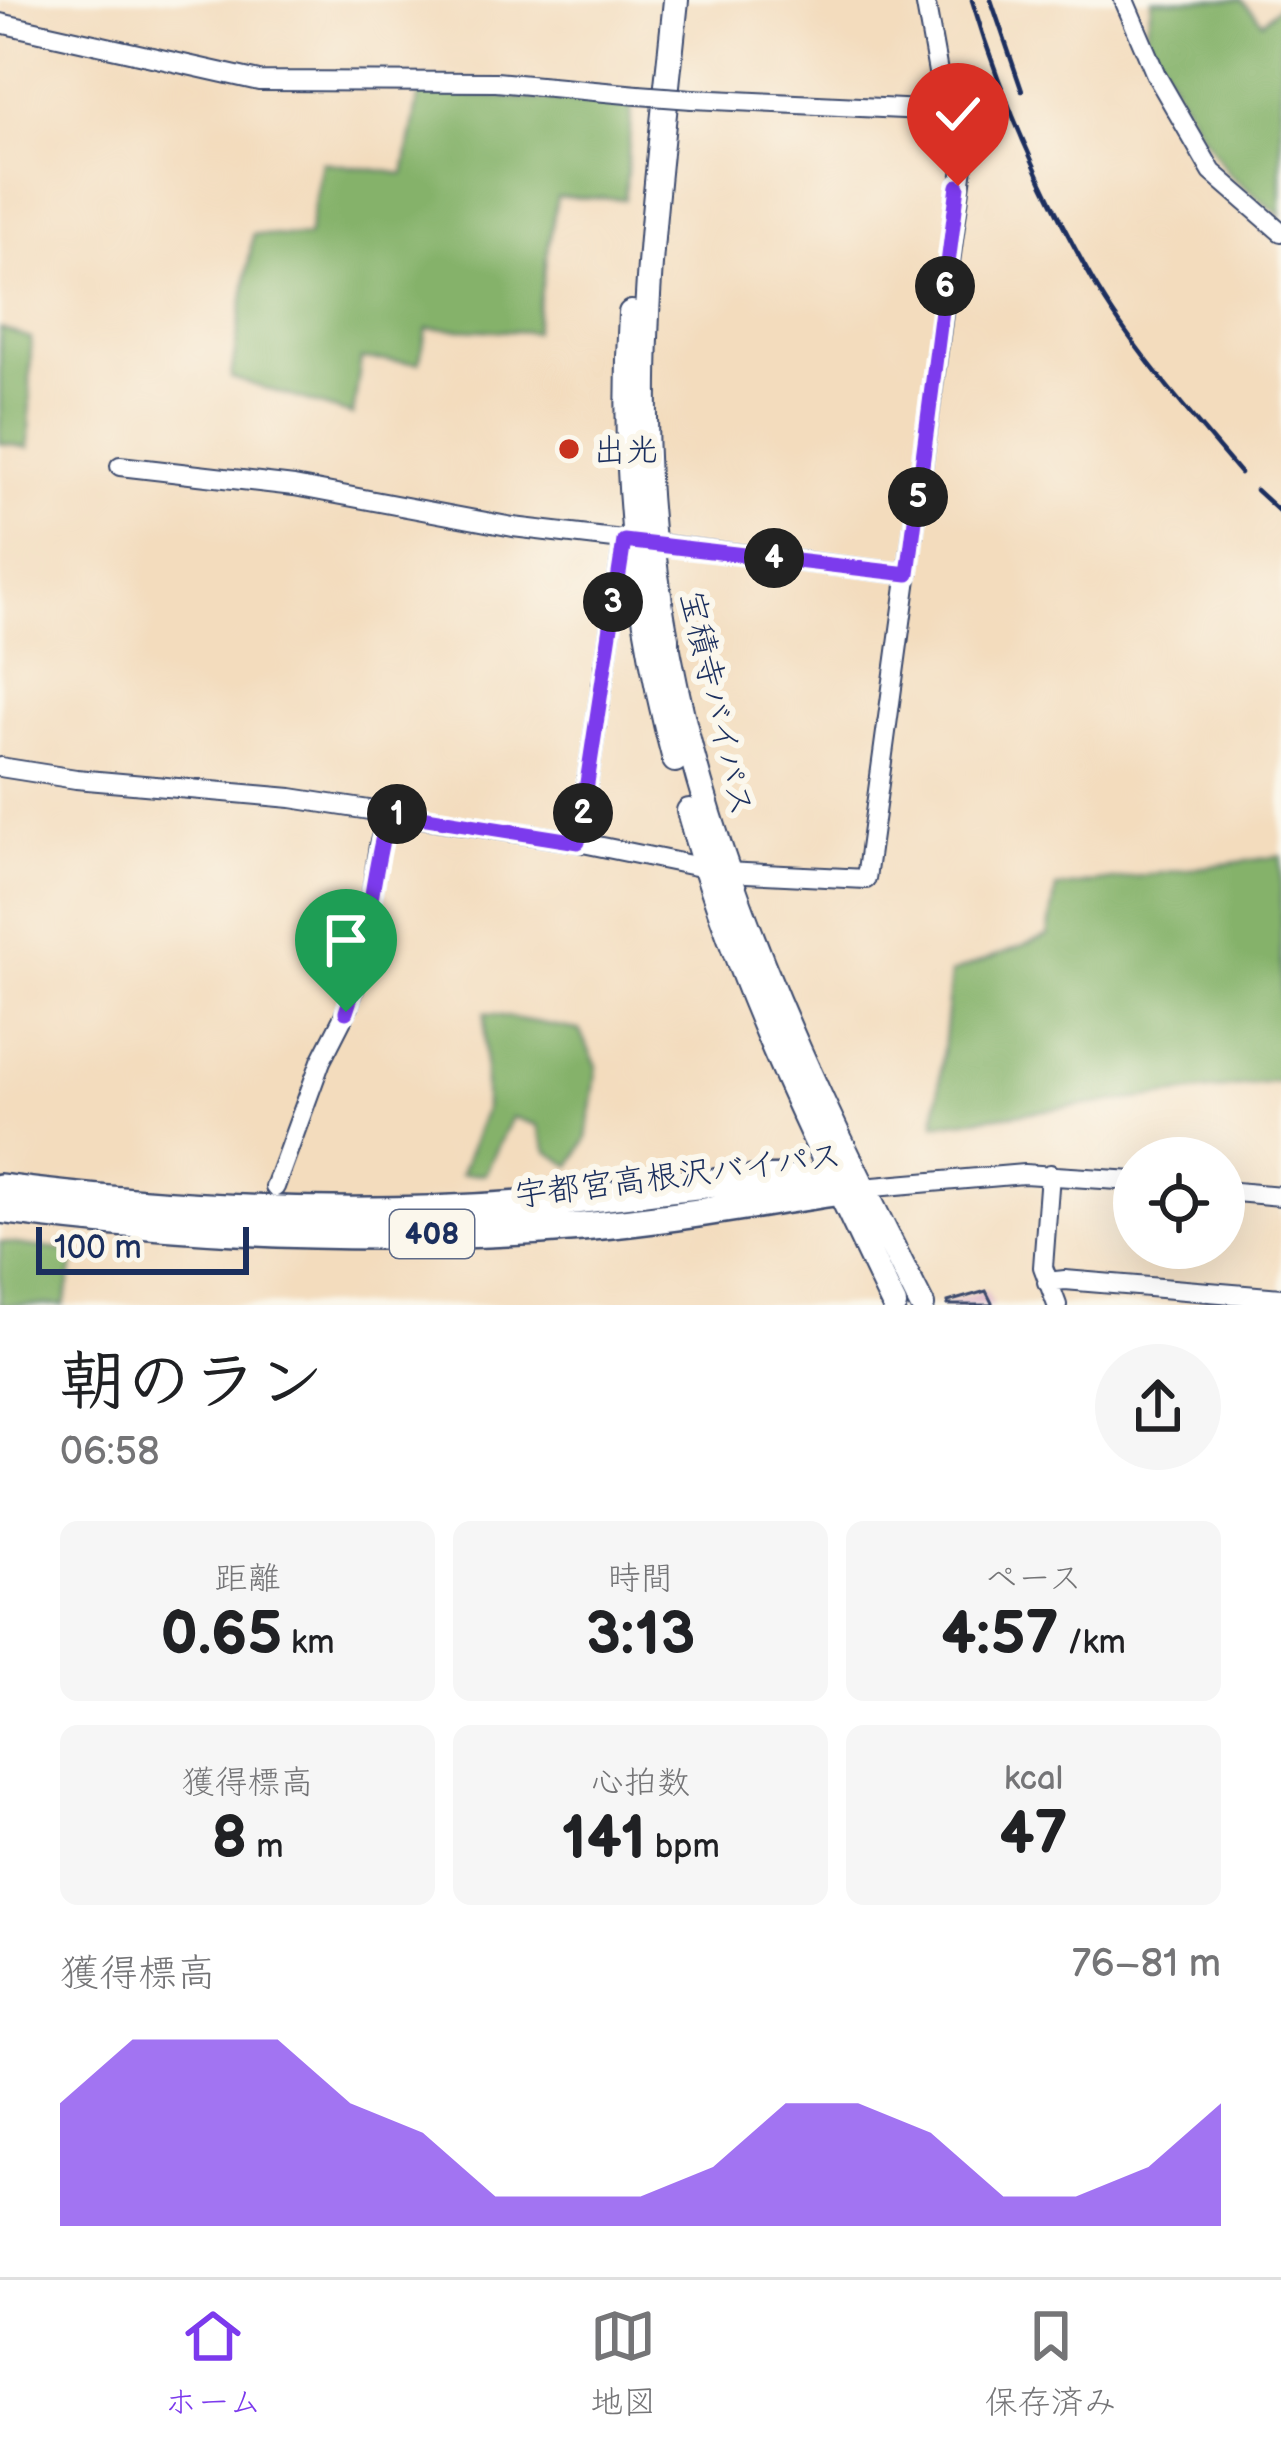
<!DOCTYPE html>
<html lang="ja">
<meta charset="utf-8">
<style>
body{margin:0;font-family:"Balsamiq Sans","Klee One",sans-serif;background:#f6f6f6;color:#202124;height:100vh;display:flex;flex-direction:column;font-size:45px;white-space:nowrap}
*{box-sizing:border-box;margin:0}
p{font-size:39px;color:#757577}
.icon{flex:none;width:66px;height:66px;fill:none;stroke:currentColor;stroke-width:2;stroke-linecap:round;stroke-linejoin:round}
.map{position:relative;height:1305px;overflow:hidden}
.panel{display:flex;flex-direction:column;background:#fff;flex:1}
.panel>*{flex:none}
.buttons{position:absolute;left:1113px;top:1137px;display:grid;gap:24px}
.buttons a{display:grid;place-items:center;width:132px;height:132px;border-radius:50%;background:#fff;box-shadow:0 12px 48px #0002;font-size:60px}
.scale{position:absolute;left:36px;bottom:30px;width:213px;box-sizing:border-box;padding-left:12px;border:6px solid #1b2f5e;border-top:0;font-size:33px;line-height:42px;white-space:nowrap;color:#1b2f5e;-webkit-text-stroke:9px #fbf7ec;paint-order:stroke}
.pin{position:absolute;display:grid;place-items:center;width:102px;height:102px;color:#fff;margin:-123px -51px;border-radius:50% 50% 50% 0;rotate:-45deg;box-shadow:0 0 12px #0007}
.pin .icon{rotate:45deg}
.km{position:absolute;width:60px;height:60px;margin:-30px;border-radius:50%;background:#222;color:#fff;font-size:33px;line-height:60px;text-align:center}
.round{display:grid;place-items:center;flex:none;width:126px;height:126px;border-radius:63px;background:#f6f6f6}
.overview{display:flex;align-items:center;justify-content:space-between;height:204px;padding:0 60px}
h1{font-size:66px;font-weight:600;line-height:90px}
.stats{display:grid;grid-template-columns:repeat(3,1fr);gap:18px;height:204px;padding:12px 60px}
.stats div{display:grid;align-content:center;border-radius:18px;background:#f6f6f6;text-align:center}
.stats b{font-size:60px;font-weight:600}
.stats small{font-size:33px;font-weight:400}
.stats p{font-size:33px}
.chart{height:336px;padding:24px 60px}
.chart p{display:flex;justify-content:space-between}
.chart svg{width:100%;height:216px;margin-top:12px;fill:#7c3aed;opacity:.7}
.tab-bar{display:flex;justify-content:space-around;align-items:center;height:168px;border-top:3px solid #e0e0e0;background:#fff;font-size:33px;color:#757577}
.tab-bar a{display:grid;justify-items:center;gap:6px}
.tab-bar .current{color:#7c3aed}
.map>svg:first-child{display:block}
.forest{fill:#85b26a;stroke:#507064;stroke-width:3}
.building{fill:#d8a9c1}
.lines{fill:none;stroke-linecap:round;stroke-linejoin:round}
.minor-casing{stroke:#3b496c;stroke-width:22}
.major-casing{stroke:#3b496c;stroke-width:28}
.highway-casing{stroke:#3b496c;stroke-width:32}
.minor{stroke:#fff;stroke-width:18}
.major{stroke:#fff;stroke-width:24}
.highway{stroke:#fff;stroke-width:27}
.rail{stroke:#1b2f5e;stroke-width:4.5}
.minor-bridge-casing{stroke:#3b496c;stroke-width:22;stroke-linecap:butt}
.minor-bridge{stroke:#fff;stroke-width:18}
.route-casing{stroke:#fff;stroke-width:24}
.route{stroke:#7c3aed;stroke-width:15}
.poi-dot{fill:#c8321e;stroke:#fbf7ec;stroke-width:4.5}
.labels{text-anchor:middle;stroke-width:12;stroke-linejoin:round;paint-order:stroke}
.shield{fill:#fbf7ec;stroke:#5e6b89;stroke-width:3}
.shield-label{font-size:30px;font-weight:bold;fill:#1b2f5e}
.poi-label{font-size:33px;fill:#1b2f5e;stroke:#fbf7ec;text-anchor:start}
.street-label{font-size:33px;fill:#1b2f5e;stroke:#fbf7ec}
</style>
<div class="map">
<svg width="1281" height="1305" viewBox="0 0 1281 1305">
<rect width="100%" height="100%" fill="#fbf7ec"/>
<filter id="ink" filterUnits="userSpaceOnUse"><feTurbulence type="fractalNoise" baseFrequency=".00833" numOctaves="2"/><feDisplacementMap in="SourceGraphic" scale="24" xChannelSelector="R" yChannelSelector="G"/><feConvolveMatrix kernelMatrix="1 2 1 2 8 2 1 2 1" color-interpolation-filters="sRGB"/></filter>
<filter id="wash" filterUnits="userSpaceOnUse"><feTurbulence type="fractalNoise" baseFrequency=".004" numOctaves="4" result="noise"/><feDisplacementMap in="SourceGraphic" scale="48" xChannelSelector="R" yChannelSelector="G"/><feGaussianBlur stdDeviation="2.7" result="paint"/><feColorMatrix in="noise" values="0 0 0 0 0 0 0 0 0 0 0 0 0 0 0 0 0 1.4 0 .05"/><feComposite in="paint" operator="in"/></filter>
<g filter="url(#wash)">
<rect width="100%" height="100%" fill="#f3dcbd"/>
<path class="forest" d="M1152,0H1241L1263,22L1281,3V216L1229,174L1195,124L1146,34Z
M419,93L632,104L625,199L557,197L534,332L427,328L419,363L361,359L353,415L231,378L253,234L308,237L322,162L404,174Z
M0,328L31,338L29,448L0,443Z
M1281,856V1081L935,1124L951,973L1048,936L1056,888Z
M485,1013L579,1030L597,1066L587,1139L571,1166L547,1151L537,1125L512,1117L485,1174H461L485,1109Z
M0,1242L76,1252L64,1305H0Z"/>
<g id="blocks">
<path class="building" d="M986,1291L993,1305H948V1302Z"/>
</g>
</g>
<g filter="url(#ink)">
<use href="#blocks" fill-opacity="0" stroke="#3b496c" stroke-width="3"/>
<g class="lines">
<defs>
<path id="minor" d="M1124,0L1156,75L1212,172L1281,232
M0,23L259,81L496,82L638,95
M692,99L945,111
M120,466L294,486L513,527L908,574
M0,767L76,779L291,798L578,842L725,872L866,879L963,167L945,111L925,0
M578,842L624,541
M1050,1174L1043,1267L1057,1305
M275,1187L321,1061L346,1012L360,973L379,845L389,812
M862,1188L1024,1174L1134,1181
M1224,1191L1281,1196
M1047,1282L1065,1280L1281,1298"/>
<path id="major" d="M676,0C662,139 643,278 645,418C648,747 776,1018 922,1305
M631,313C622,464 636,614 675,760
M689,811C736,983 817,1144 894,1305"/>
<path id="highway" d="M0,1188C181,1211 363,1219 545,1203C642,1194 738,1173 835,1181
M0,1209C192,1234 389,1243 582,1227C676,1219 769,1201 862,1188"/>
</defs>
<use href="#minor" class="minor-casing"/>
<use href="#major" class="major-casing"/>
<use href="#highway" class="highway-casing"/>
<use href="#minor" class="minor"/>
<use href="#major" class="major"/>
<use href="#highway" class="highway"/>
<path class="rail" d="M972,0C1001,97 1043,193 1093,281C1133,350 1189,413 1240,473
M991,0L1022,91
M1256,490L1281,513"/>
<defs>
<path id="minor-bridge" d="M638,95L692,99"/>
</defs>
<use href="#minor-bridge" class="minor-bridge-casing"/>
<use href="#minor-bridge" class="minor-bridge"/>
</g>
</g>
<g class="lines" filter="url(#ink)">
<defs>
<path id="route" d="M346,1012C369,947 370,878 389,812L578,842L624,541L908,574L958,186"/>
</defs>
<use href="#route" class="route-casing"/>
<use href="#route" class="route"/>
</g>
<circle class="poi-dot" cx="569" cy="449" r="12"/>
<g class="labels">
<rect class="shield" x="390" y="1210" width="84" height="48" rx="9"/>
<g class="shield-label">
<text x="432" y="1244">408</text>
</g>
<g class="poi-label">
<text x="593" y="461">出光</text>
</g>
<g class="street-label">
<text transform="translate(718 703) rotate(77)" y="12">宝積寺バイパス</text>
<text transform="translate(678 1174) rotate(-7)" y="12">宇都宮高根沢バイパス</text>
</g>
</g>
</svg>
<div class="buttons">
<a><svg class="icon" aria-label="locate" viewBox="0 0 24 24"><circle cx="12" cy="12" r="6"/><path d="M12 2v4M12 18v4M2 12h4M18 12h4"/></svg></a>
</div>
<div class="scale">100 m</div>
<div class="pin" style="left:346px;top:1012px;background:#1e9e55"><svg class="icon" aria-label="arrive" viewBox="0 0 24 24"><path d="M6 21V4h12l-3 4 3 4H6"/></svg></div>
<div class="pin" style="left:958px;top:186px;background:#d93025"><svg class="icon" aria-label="check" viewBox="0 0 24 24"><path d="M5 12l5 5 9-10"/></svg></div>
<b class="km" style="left:397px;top:814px">1</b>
<b class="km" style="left:583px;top:813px">2</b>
<b class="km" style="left:613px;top:602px">3</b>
<b class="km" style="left:774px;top:558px">4</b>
<b class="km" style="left:918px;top:497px">5</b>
<b class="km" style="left:945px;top:286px">6</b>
</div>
<section class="panel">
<div class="overview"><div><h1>朝のラン</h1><p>06:58</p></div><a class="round"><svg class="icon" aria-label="share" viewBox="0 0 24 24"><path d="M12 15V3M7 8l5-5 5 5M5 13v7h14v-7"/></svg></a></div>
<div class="stats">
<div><p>距離</p><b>0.65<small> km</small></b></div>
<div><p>時間</p><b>3:13</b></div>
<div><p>ペース</p><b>4:57<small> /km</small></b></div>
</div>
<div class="stats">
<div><p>獲得標高</p><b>8<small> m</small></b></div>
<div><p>心拍数</p><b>141<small> bpm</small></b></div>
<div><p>kcal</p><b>47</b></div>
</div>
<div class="chart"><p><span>獲得標高</span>76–81 m</p>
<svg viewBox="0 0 160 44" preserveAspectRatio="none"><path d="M0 44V19L10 6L20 6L30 6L40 19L50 25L60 38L70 38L80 38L90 32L100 19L110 19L120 25L130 38L140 38L150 32L160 19V44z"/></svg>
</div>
</section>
<nav class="tab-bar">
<a class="current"><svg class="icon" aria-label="home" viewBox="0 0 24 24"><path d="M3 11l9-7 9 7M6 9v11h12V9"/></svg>ホーム</a>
<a><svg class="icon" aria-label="map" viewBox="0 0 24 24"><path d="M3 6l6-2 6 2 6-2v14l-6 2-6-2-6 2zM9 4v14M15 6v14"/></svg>地図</a>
<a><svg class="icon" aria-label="saved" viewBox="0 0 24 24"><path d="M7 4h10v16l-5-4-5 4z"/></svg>保存済み</a>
</nav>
